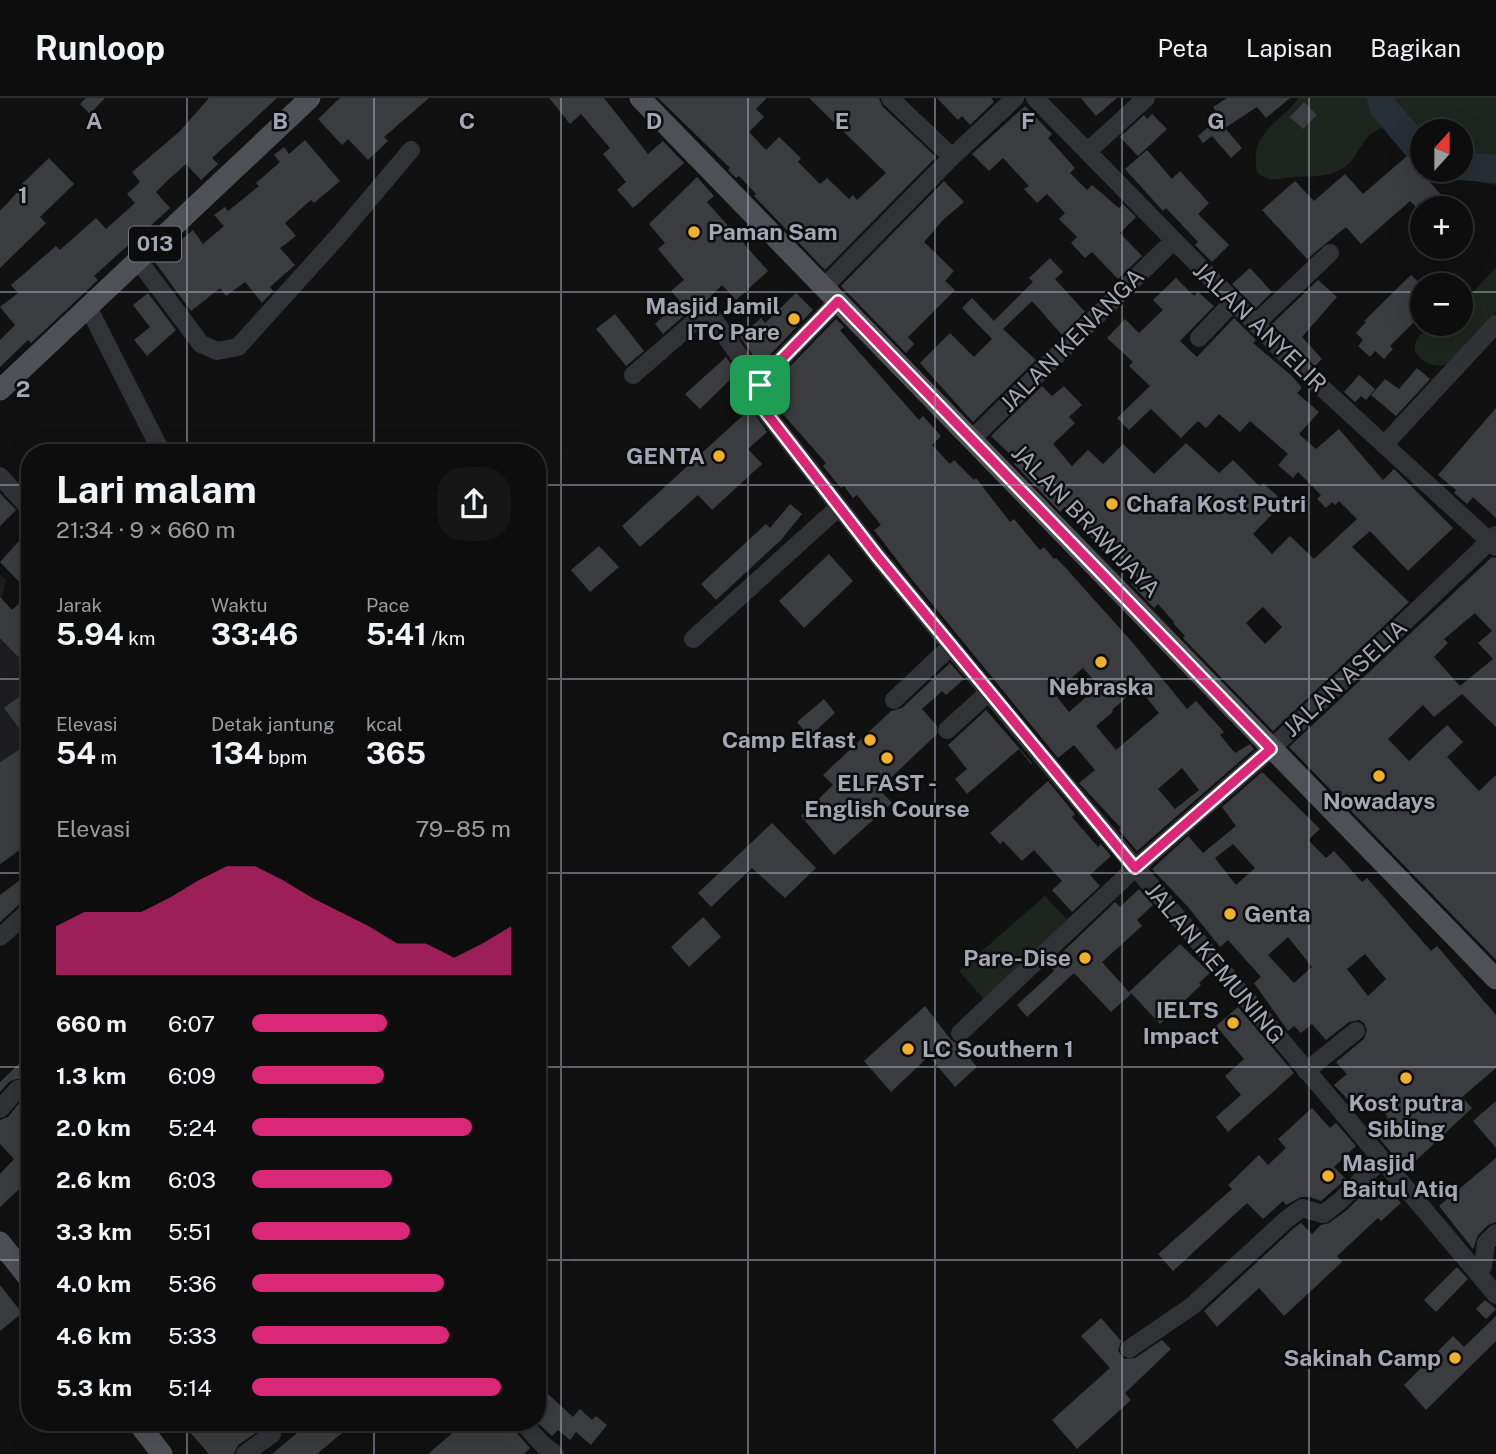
<!DOCTYPE html>
<html lang="id">
<meta charset="utf-8">
<style>
body{margin:0;font-family:"Public Sans",sans-serif;background:#161617;color:#f1f3f6;height:100vh;display:flex;flex-direction:column;font-size:26px;white-space:nowrap}
*{box-sizing:border-box;margin:0}
p{font-size:23px;color:#9a9c9e}
.icon{flex:none;width:38px;height:38px;fill:none;stroke:currentColor;stroke-width:2;stroke-linecap:round;stroke-linejoin:round}
.map{position:relative;flex:1;overflow:hidden}
.details{position:absolute;left:21px;top:346px;width:525px;height:987px;display:flex;flex-direction:column;background:#0d0d0e;border-radius:28px;box-shadow:0 7px 28px #0002,0 0 0 2px #2d2d2e}
.details>*{flex:none}
.needle{width:46px;rotate:21deg}
.tools{position:absolute;left:1410px;top:21px;display:grid;gap:14px}
.tools a{display:grid;place-items:center;width:63px;height:63px;border-radius:50%;background:#0d0d0e;box-shadow:0 7px 28px #0002,0 0 0 2px #2d2d2e;font-size:35px}
.pin{position:absolute;display:grid;place-items:center;width:60px;height:60px;color:#fff;margin:-30px;border-radius:14px;box-shadow:0 4px 10px #0006}
.round{display:grid;place-items:center;flex:none;width:74px;height:74px;border-radius:28px;background:#161617}
.headline{display:flex;align-items:center;justify-content:space-between;height:119px;padding:0 35px}
h1{font-size:38px;font-weight:700;line-height:52px}
.stats{display:grid;grid-template-columns:repeat(3,1fr);gap:10px;height:119px;padding:7px 35px}
.stats div{display:grid;align-content:center}
.stats b{font-size:30px;font-weight:700}
.stats small{font-size:19px;font-weight:400}
.stats p{font-size:19px}
.chart{height:196px;padding:14px 35px}
.chart p{display:flex;justify-content:space-between}
.chart svg{width:100%;height:126px;margin-top:7px;fill:#db2777;opacity:.7}
ul{padding:0 35px;list-style:none;font-size:23px}
li{display:grid;grid-template-columns:112px 84px 1fr;align-items:center;height:52px}
li i{height:18px;border-radius:9px;background:#db2777}
header{display:flex;align-items:center;gap:42px;box-sizing:border-box;height:98px;padding:0 35px;background:#0d0d0e;border-bottom:2px solid #2d2d2e}
header strong{font-size:33px}
nav{display:flex;gap:38px;margin-inline-start:auto;font-size:24px}
.map>svg:first-child{display:block}
.built{fill:#1d1d1f}
.green{fill:#1d251e}
.lines{fill:none;stroke-linecap:round;stroke-linejoin:round}
.river{stroke:#272f36;stroke-width:28}
.building{fill:#3b3c3f;fill-rule:evenodd}
.minor{stroke:#323337;stroke-width:18}
.major{stroke:#4e5056;stroke-width:21}
.route-casing{stroke:#fff;stroke-width:14}
.route{stroke:#db2777;stroke-width:9}
.grid{fill:none;stroke:#a2a7b3;stroke-width:2;stroke-opacity:0.55}
.poi-dot{fill:#f1b02a;stroke:#0c0c0d;stroke-width:2.5}
.labels{text-anchor:middle;stroke-width:5;stroke-linejoin:round;paint-order:stroke}
.shield{fill:#0c0c0d;stroke:#757881;stroke-width:2}
.shield-label{font-size:21px;font-weight:bold;fill:#a2a7b3}
.poi-label{font-size:23px;font-weight:bold;fill:#a2a7b3;stroke:#0c0c0d;text-anchor:end}
.street-label{font-size:23px;fill:#a2a7b3;stroke:#0c0c0d}
.grid-label{font-size:23px;text-anchor:middle;font-weight:bold;fill:#a2a7b3;stroke:#0c0c0d;stroke-width:5;stroke-linejoin:round;paint-order:stroke}
</style>
<header>
<strong>Runloop</strong>
<nav><a>Peta</a><a>Lapisan</a><a>Bagikan</a></nav>
</header>
<div class="map">
<svg width="1496" height="1356" viewBox="0 0 1496 1356">
<rect width="100%" height="100%" fill="#111112"/>
<path class="built" d="M0,476L6,482L2,501L30,530V746L0,767Z"/>
<path class="green" d="M1299,0H1496V87L1475,83L1446,72H1461V33H1423V56L1397,25C1355,33 1365,59 1340,72C1324,80 1310,78 1293,79C1279,81 1268,85 1257,74C1249,34 1278,27 1299,0Z
M1496,169V215L1449,266C1431,273 1404,257 1419,238C1425,230 1436,232 1444,226H1461V208Z
M1045,798L1072,827L987,905L959,873Z"/>
<g class="lines">
<path class="river" d="M1381,0L1383,9L1423,56
M1461,68L1496,71"/>
</g>
<path class="building" d="M86,0H105L90,16L80,6Z
M209,0H277L212,60L218,66L201,82L186,66L167,83L156,94L170,110L146,132L148,135L139,143L136,140L94,178L98,182L31,245L28,242L0,269V242L15,227L0,209L18,195L11,187L56,148L60,152L96,120L106,131L135,105L127,96L140,84L132,74L180,33Z
M340,0H429L384,39L388,43L368,62L348,41L342,47L318,21Z
M549,0H604L648,56L663,43L684,65L633,110L617,92L626,84L603,56L610,50L581,16L570,26Z
M658,0H767L756,11L764,19L749,34L766,52L779,39L801,60L798,64L820,86L827,80L849,101L853,97L857,102L886,75L809,0H879L882,8L936,59L825,172L754,98L756,96L739,78L736,80L728,72L730,70Z
M937,0H991L994,4L970,27L962,18L958,22Z
M1081,0H1117L1096,18Z
M1227,0H1290L1266,20L1257,9L1225,30L1242,50L1231,60L1212,38L1203,45L1198,38L1220,19L1213,9Z
M1304,4L1317,17L1303,31L1290,19Z
M1025,8L1052,36L1048,40L1075,70L1070,75L1087,92L1092,87L1119,110L1123,106L1136,119L1120,135L1142,158L1118,181L1092,154L1085,160L1071,145L1077,139L1059,121L1065,115L1047,96L1037,105L1024,91L1029,88L1003,60L989,73L972,56Z
M1152,16L1167,31L1138,58L1120,39L1144,17L1147,21Z
M305,42L340,83L314,105L311,102L285,125L296,138L280,150L295,167L270,189L273,193L262,205L245,184L226,198L220,190L191,213L155,164L193,132L203,146L224,128L214,117L225,109L228,113L259,88L256,85L280,64L274,57L284,49L289,56Z
M1147,52L1172,81L1180,73L1209,105L1198,116L1229,147L1212,164L1195,147L1198,144L1166,110L1163,113L1125,71Z
M1407,58L1444,100L1432,110H1417L1410,103L1361,146L1346,129L1307,161L1262,112L1295,83L1314,103L1345,76L1363,96Z
M49,60L74,86L40,119L46,125L0,170V113L24,87L22,86Z
M697,79L714,98L707,104L768,173L736,202L722,187L703,206L694,209L663,236L655,226L680,203L671,193L684,182L658,151L665,145L649,126Z
M944,83L964,104L943,122L924,144L954,173L945,183L955,192L908,239L914,246L906,255L841,188Z
M1050,160L1063,174L1055,181L1085,214L1062,237L1032,203L1003,231L1036,262L973,324L920,265L950,235L974,259L992,241L962,210L972,200L994,223L1033,184L1029,180Z
M1250,170L1272,194L1256,210L1232,186Z
M1411,177L1423,188V215L1390,248L1393,251L1384,261L1375,253L1370,259L1358,248L1363,242L1356,235L1366,224L1364,223Z
M1176,180L1194,198L1198,194L1214,208L1180,243L1197,259L1234,220L1256,242L1253,245L1292,278L1302,290L1297,295L1319,314L1299,336L1316,351L1339,331L1383,382L1394,371L1453,430L1408,473L1370,433L1352,449L1409,504L1273,633L1183,540L1185,538L1173,525L1174,524L1158,506L1154,510L1131,486L1137,480L1109,450L1104,454L1065,409L1060,414L1014,366L1016,362L991,338L1042,288L1052,298L1064,288L1082,307L1069,319L1075,325L1053,346L1072,368L1088,352L1103,366L1123,346L1154,376L1186,345L1219,375L1233,362L1260,389L1263,385L1284,404L1253,436L1272,456L1290,438L1314,461L1357,421L1339,403L1335,407L1332,404L1326,410L1317,401L1321,397L1298,374L1293,380L1278,367L1288,356L1250,323L1240,334L1219,316L1206,330L1198,323L1181,340L1151,311L1129,332L1117,320L1150,288L1129,268L1133,264L1107,240L1125,221L1139,235L1163,212L1153,202ZM1263,509L1282,529L1265,546L1246,525Z
M1318,182L1337,199L1302,239L1322,261L1315,268L1272,226Z
M148,195L176,232L147,258L134,242L150,229L133,207Z
M796,195L813,212L760,267L740,239L761,220L765,225Z
M615,216L644,253L626,268L596,231Z
M836,221L844,229L840,232L845,238L919,322L923,318L941,338L932,347L950,366L954,362L974,382L976,380L1010,424L1014,421L1040,452L1044,449L1054,461L1056,460L1063,467L1133,545L1187,611L1196,603L1224,634L1220,637L1235,655L1250,646L1254,651L1137,753L1119,732L1121,730L1079,685L1095,672L1074,647L1058,660L910,479L874,432L881,427L857,397L853,400L844,388L841,390L823,368L826,365L774,306L771,295L774,285ZM1083,570L1099,588L1069,614L1054,595ZM1138,589L1159,615L1116,652L1096,628L1113,614L1112,612ZM1182,670L1199,692L1175,711L1158,691Z
M726,259L744,284L741,286L734,278L700,311L685,296Z
M1417,270L1430,281L1396,318L1371,297L1385,281L1399,291Z
M1359,277L1375,291L1366,302L1361,298L1355,304L1344,294Z
M751,310L767,334L748,351L762,366L712,412L698,397L640,449L622,428Z
M1496,310V420L1473,399L1467,406L1454,395L1456,392L1438,377Z
M0,395L16,412L0,428Z
M790,406L802,416L781,442L716,502L701,486L766,426L770,430Z
M19,443L30,454V571L0,540V499L12,512L30,495L0,464Z
M599,448L619,469L590,494L571,472Z
M829,456L853,483L804,530L779,503Z
M1492,459L1496,460V629L1462,596L1434,619L1423,607L1388,641L1409,663L1447,627L1463,644L1447,659L1479,693L1496,677V862L1289,649ZM1475,515L1492,533L1478,545L1493,561L1460,588L1434,559L1448,545L1444,541Z
M950,565L964,581L946,597L942,593L922,611L937,628V636L879,691L892,705L834,757L801,718L833,687L823,677L891,613L902,610Z
M19,599L30,615V744L0,766V664L30,645L4,610Z
M824,601L835,615L809,639L797,624Z
M986,612L1032,665L1031,666L1019,651L967,696L955,681L967,671L948,647Z
M1262,674L1320,731L1308,742L1326,760L1334,753L1362,784L1367,780L1431,853L1437,848L1496,917V970L1462,999L1472,1010L1406,1072L1373,1033L1388,1019L1371,999L1367,1002L1364,998L1353,1007L1334,987L1347,976L1336,964L1364,941L1367,932L1364,925L1359,922L1349,924L1326,942L1312,926L1301,935L1294,928L1288,933L1254,885L1261,879L1228,842L1220,849L1188,809L1152,771L1188,738L1203,755L1236,728L1222,709ZM1233,746L1255,770L1236,787L1215,760ZM1288,839L1312,869L1294,885L1268,857ZM1365,856L1386,881L1368,898L1347,871Z
M1048,683L1075,716L1072,719L1098,749L1101,746L1111,758L1090,777L1100,788L1072,814L1052,792L1062,783L1034,752L1022,763L1003,743L1000,746L990,735Z
M772,725L816,770L785,800L752,770L711,809L698,795Z
M24,779L30,787V801L22,804L0,824V797Z
M1139,791L1153,807L1137,822L1142,828L1102,864L1129,894L1180,846L1210,875L1199,885L1201,887L1160,926L1130,894L1131,896L1111,914L1074,875L1027,919L1017,907L1054,873L1049,867L1115,804L1120,809Z
M703,819L721,839L689,869L671,849Z
M925,908L951,942L958,946L977,969L955,989L929,958L891,994L864,963Z
M1238,909L1294,975L1228,1034L1216,1019L1241,997L1225,978L1244,961L1216,928Z
M30,955V1081L0,1109V1076L14,1061L0,1046V1022L8,1019L29,993V987L21,980L10,983L0,994V984Z
M1496,1003V1050L1473,1023Z
M1312,1010L1330,1030L1336,1025L1356,1048L1334,1069L1346,1081L1321,1103L1310,1099H1301L1286,1107L1283,1103L1263,1121L1247,1105L1173,1173L1158,1156L1232,1091L1228,1087L1259,1057L1268,1067L1286,1050L1278,1041Z
M1496,1060V1124L1488,1127L1478,1137L1473,1151L1439,1108Z
M1376,1083L1390,1098L1393,1096L1401,1105L1381,1123L1378,1120L1337,1158L1342,1164L1284,1218L1259,1190L1217,1229L1204,1213L1294,1130L1301,1125L1312,1136L1321,1127L1329,1125L1347,1112Z
M1457,1169L1468,1181L1436,1214L1424,1202Z
M0,1187L22,1215L0,1233Z
M1485,1202L1496,1211L1486,1221L1476,1211Z
M1496,1218V1243L1426,1312L1404,1287L1453,1238L1464,1249Z
M1101,1220L1121,1243L1118,1253L1125,1261L1135,1260L1162,1242L1171,1251L1125,1295L1131,1302L1077,1351L1052,1322L1110,1270L1081,1238Z
M547,1295L573,1319L580,1311L592,1322L596,1318L607,1327L591,1347L576,1334L570,1342L558,1332L552,1338L537,1324V1306Z
M194,1325H271L238,1347L234,1356H209L187,1331Z
M309,1325H354L317,1356H272Z
M464,1325H512L515,1333L530,1350L524,1356H428Z"/>
<g class="lines">
<path class="minor" d="M890,0L952,59
M1035,0L1283,254L1496,449
M1087,54L1146,0
M138,162L201,246L217,253L238,249L340,136L411,52
M824,189L952,59L1015,0
M838,203L765,278C758,291 758,298 764,312L878,459L1024,637L1496,1197
M88,209L162,355
M1255,226L1330,155
M1199,240L1233,204
M633,277L701,218L706,217L714,222L760,287
M971,342L1173,143
M1384,347L1496,226
M0,378L30,411
M693,541L839,409
M894,602L951,548
M947,632L989,594
M0,839L30,812
M960,935L1135,770L1271,651L1496,437
M1306,973L1356,933
M0,1011L18,991
M1478,1175L1483,1168L1486,1145L1496,1135
M1129,1251L1192,1208L1287,1121L1302,1110L1323,1116L1340,1103L1381,1062
M523,1325L543,1347L555,1356
M245,1356L272,1336"/>
<path class="major" d="M640,0L1496,881
M0,292L310,0
M0,1144L30,1182
M138,1325L162,1356"/>
</g>
<g class="lines">
<defs>
<path id="route" d="M838,203L1271,651L1135,770L878,459L764,312C758,298 758,291 765,278Z"/>
</defs>
<use href="#route" class="route-casing"/>
<use href="#route" class="route"/>
</g>
<path class="grid" d="M187,0V355M374,0V355M561,0V1356M748,0V1356M935,0V1356M1122,0V1356M1309,0V1356M0,194H1423M1461,194H1496M0,387H30M537,387H1496M0,581H30M537,581H1496M0,775H30M537,775H1496M0,969H30M537,969H1496M0,1162H30M537,1162H1496M187,1325V1356M374,1325V1356"/>
<g class="poi-dot">
<circle cx="694" cy="134" r="7"/>
<circle cx="794" cy="221" r="7"/>
<circle cx="719" cy="358" r="7"/>
<circle cx="1112" cy="406" r="7"/>
<circle cx="1101" cy="564" r="7"/>
<circle cx="870" cy="642" r="7"/>
<circle cx="887" cy="660" r="7"/>
<circle cx="1379" cy="678" r="7"/>
<circle cx="1230" cy="816" r="7"/>
<circle cx="1085" cy="860" r="7"/>
<circle cx="1233" cy="925" r="7"/>
<circle cx="908" cy="951" r="7"/>
<circle cx="1406" cy="980" r="7"/>
<circle cx="1328" cy="1078" r="7"/>
<circle cx="1455" cy="1260" r="7"/>
</g>
<g class="labels">
<rect class="shield" x="129" y="128.5" width="52" height="35" rx="5"/>
<g class="shield-label">
<text x="155" y="153">013</text>
</g>
<g class="poi-label">
<text x="708" y="142" text-anchor="start">Paman Sam</text>
<text x="780" y="216">Masjid Jamil<tspan x="780" dy="26">ITC Pare</tspan></text>
<text x="705" y="366">GENTA</text>
<text x="1126" y="414" text-anchor="start">Chafa Kost Putri</text>
<text x="1101" y="597" text-anchor="middle">Nebraska</text>
<text x="856" y="650">Camp Elfast</text>
<text x="887" y="693" text-anchor="middle">ELFAST -<tspan x="887" dy="26">English Course</tspan></text>
<text x="1379" y="711" text-anchor="middle">Nowadays</text>
<text x="1244" y="824" text-anchor="start">Genta</text>
<text x="1071" y="868">Pare-Dise</text>
<text x="1219" y="920">IELTS<tspan x="1219" dy="26">Impact</tspan></text>
<text x="922" y="959" text-anchor="start">LC Southern 1</text>
<text x="1406" y="1013" text-anchor="middle">Kost putra<tspan x="1406" dy="26">Sibling</tspan></text>
<text x="1342" y="1073" text-anchor="start">Masjid<tspan x="1342" dy="26">Baitul Atiq</tspan></text>
<text x="1441" y="1268">Sakinah Camp</text>
</g>
<g class="street-label">
<text transform="translate(1260 229) rotate(44)" y="8">JALAN ANYELIR</text>
<text transform="translate(1072 242) rotate(-45)" y="8">JALAN KENANGA</text>
<text transform="translate(1086 423) rotate(46)" y="8">JALAN BRAWIJAYA</text>
<text transform="translate(1345 580) rotate(-43)" y="8">JALAN ASELIA</text>
<text transform="translate(1215 865) rotate(50)" y="8">JALAN KEMUNING</text>
</g>
</g>
<g class="grid-label">
<text x="94" y="31">A</text>
<text x="280" y="31">B</text>
<text x="467" y="31">C</text>
<text x="654" y="31">D</text>
<text x="842" y="31">E</text>
<text x="1028" y="31">F</text>
<text x="1216" y="31">G</text>
<text x="23" y="105">1</text>
<text x="23" y="299">2</text>
</g>
</svg>
<div class="tools">
<a><svg class="needle" viewBox="-14 -14 28 28"><path d="M0-13l5 13h-10z" fill="#e53935"/><path d="M0 13l5-13h-10z" fill="#9a9c9e"/></svg></a>
<a>+</a>
<a>−</a>
</div>
<div class="pin" style="left:760px;top:287px;background:#1e9e55"><svg class="icon" aria-label="arrive" viewBox="0 0 24 24"><path d="M6 21V4h12l-3 4 3 4H6"/></svg></div>
<section class="details">
<div class="headline"><div><h1>Lari malam</h1><p>21:34 · 9 × 660 m</p></div><a class="round"><svg class="icon" aria-label="share" viewBox="0 0 24 24"><path d="M12 15V3M7 8l5-5 5 5M5 13v7h14v-7"/></svg></a></div>
<div class="stats">
<div><p>Jarak</p><b>5.94<small> km</small></b></div>
<div><p>Waktu</p><b>33:46</b></div>
<div><p>Pace</p><b>5:41<small> /km</small></b></div>
</div>
<div class="stats">
<div><p>Elevasi</p><b>54<small> m</small></b></div>
<div><p>Detak jantung</p><b>134<small> bpm</small></b></div>
<div><p>kcal</p><b>365</b></div>
</div>
<div class="chart"><p><span>Elevasi</span>79–85 m</p>
<svg viewBox="0 0 160 44" preserveAspectRatio="none"><path d="M0 44V27L10 22L20 22L30 22L40 17L50 11L60 6L70 6L80 11L90 17L100 22L110 27L120 33L130 33L140 38L150 33L160 27V44z"/></svg>
</div>
<ul>
<li><b>660 m</b>6:07<i style="width:52%"></i></li>
<li><b>1.3 km</b>6:09<i style="width:51%"></i></li>
<li><b>2.0 km</b>5:24<i style="width:85%"></i></li>
<li><b>2.6 km</b>6:03<i style="width:54%"></i></li>
<li><b>3.3 km</b>5:51<i style="width:61%"></i></li>
<li><b>4.0 km</b>5:36<i style="width:74%"></i></li>
<li><b>4.6 km</b>5:33<i style="width:76%"></i></li>
<li><b>5.3 km</b>5:14<i style="width:96%"></i></li>
</ul>
</section>
</div>
